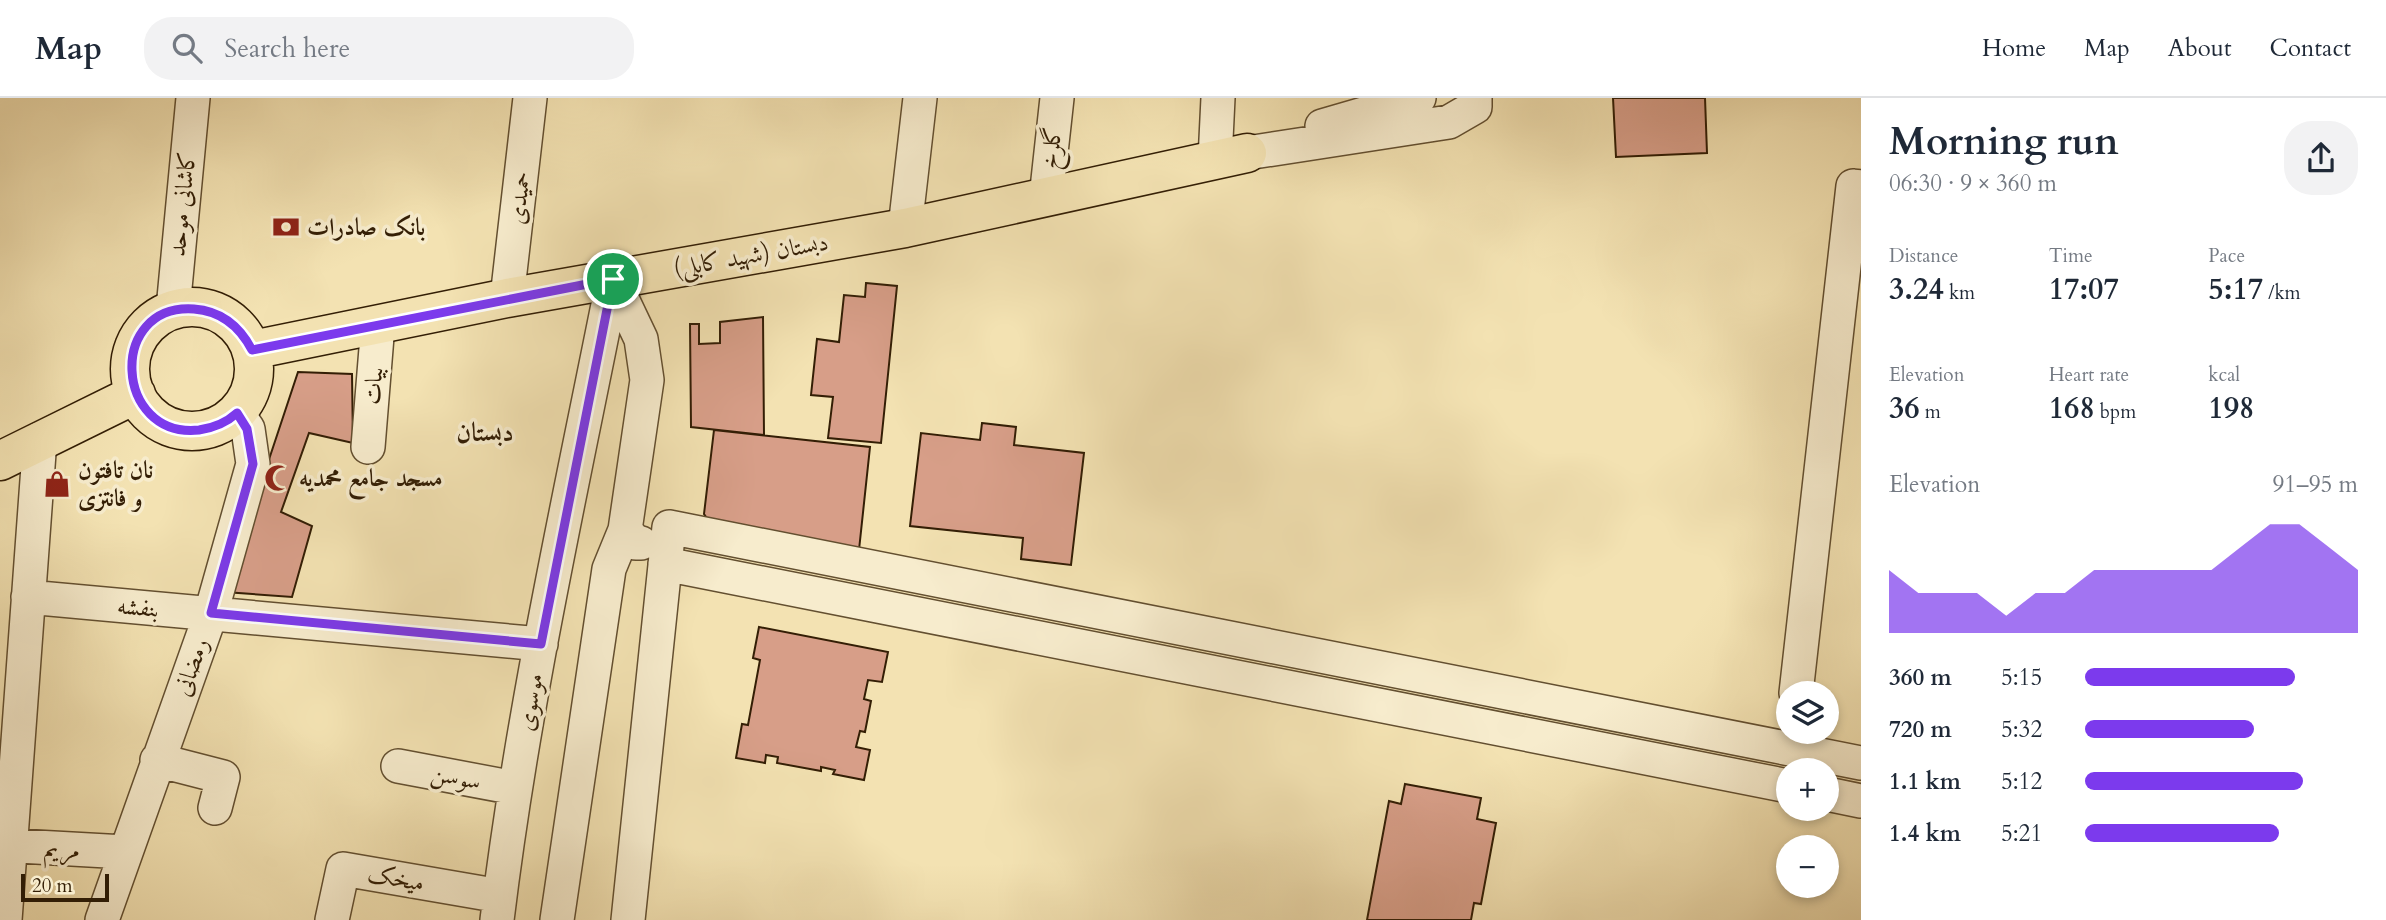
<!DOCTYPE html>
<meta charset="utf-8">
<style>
body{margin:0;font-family:Cardo,Amiri,serif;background:#f2f2f3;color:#1f2937;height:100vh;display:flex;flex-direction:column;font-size:26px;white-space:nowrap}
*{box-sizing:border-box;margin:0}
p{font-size:23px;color:#747a83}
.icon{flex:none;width:38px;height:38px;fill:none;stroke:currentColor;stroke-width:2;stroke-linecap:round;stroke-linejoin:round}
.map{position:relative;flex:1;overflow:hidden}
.panel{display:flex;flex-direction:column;background:#fff;width:525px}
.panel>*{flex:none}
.fabs{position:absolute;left:1776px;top:583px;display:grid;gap:14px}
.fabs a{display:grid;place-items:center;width:63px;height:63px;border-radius:50%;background:#fff;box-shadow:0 4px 10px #0003;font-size:35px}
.scale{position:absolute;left:21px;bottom:18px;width:88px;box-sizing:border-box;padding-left:7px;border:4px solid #331e05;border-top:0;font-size:19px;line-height:24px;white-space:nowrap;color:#331e05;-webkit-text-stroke:5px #f7eccd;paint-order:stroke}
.pin{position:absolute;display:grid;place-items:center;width:60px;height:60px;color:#fff;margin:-30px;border:4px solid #fff;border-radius:50%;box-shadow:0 2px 7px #0007}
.round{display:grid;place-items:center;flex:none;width:74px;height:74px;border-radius:28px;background:#f2f2f3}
.summary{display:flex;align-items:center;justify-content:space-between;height:119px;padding:0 28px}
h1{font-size:38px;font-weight:800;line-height:52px}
.stats{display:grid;grid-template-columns:repeat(3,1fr);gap:10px;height:119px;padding:7px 28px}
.stats div{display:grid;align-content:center}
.stats b{font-size:30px;font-weight:800}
.stats small{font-size:19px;font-weight:400}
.stats p{font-size:19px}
.chart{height:196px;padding:14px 28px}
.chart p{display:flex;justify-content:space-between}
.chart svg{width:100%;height:126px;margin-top:7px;fill:#7c3aed;opacity:.7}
ul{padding:0 28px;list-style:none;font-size:23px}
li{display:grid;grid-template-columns:112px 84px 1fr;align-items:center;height:52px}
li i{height:18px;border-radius:9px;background:#7c3aed}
header{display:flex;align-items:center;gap:42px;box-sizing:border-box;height:98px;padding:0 35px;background:#fff;border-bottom:2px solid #e0e1e3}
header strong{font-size:33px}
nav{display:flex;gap:38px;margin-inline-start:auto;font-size:24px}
.search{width:490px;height:63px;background:#f2f2f3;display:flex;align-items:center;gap:18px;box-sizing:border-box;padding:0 24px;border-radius:28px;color:#747a83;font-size:26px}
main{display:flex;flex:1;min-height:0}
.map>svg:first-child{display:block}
.building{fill:#d79e88;stroke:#331e05;stroke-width:2}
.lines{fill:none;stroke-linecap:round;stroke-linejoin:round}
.minor-casing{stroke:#634f30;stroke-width:36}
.major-casing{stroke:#331e05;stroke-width:41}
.minor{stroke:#f7eccd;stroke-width:33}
.major{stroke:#f3e2b2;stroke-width:38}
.route-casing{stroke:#fff;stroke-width:14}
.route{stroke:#7c3aed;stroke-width:9}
.labels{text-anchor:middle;stroke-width:7;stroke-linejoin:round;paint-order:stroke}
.street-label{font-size:24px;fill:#331e05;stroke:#f7eccd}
.poi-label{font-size:24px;font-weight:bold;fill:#331e05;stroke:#f7eccd;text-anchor:start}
.neighbourhood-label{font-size:26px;font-weight:bold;fill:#331e05;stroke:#f7eccd}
</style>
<header>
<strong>Map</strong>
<div class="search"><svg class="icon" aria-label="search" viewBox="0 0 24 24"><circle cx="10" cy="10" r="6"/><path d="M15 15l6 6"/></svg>Search here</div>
<nav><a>Home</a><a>Map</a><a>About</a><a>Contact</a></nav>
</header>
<main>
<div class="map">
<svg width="1861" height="822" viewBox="0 0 1861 822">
<rect width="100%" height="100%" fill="#f3e2b2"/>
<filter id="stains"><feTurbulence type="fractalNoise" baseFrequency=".00286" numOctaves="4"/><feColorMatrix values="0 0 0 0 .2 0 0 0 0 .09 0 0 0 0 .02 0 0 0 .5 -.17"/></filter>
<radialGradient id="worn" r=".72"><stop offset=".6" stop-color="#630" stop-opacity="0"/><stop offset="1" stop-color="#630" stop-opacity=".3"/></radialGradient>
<path class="building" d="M1613,0H1705L1707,55L1616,59Z
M866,185L897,188L881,345L828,340L833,299L811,297L817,241L839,244L844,197L865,199Z
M763,219L764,337L691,329L690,226H699V246L720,245V224Z
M298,274L352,276L353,345L309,335L281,414L312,428L292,499L225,494Z
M982,325L1016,329L1014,347L1084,355L1071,467L1021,461L1023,440L910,428L921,335L980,342Z
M714,332L870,349L859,452L719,437L704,416Z
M759,529L888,554L882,584L868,582L864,601L871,603L865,634L860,633L856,649L870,652L864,682L833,676L835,672L821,669V673L777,665L778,659L766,657L765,665L736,660L742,626L748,627L760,562L753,560Z
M1405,686L1481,700L1477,721L1496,725L1481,806L1474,805L1471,822H1367L1389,703L1401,706Z"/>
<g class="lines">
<defs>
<path id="minor" d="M1322,28L1419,0
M1247,55L1449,24L1475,9V0
M1215,62L1218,0
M1046,100L1057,0
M905,130L920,0
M613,182L641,241L647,282L625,432L636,445H641
M507,200L530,0
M173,211L193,0
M368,349L378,226
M665,466L1788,688
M28,499L541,546
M1796,595L1853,88L1861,89
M157,662L223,679L215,710
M398,668L515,690
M1827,696L1861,703
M0,747L125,754
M5,822L40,341
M102,822L211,515L253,366L248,331L237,315
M332,822L343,771L500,798
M497,822C523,607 571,394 613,182
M557,822L609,471L625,432
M628,822L669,429L1861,665"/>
<path id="major" d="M130 271a62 62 0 1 1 124 0a62 62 0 1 1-124 0Z
M252,252L507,200L905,130L1247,55
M0,363L136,296"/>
</defs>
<use href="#minor" class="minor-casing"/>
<use href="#major" class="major-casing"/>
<use href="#minor" class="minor"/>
<use href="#major" class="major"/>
</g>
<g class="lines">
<defs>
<path id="route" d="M613,181L541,546L211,515L253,366L247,331L237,315C226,325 213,330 199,332C114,341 107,205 194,211C221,213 240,229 252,252Z"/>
</defs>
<use href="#route" class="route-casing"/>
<use href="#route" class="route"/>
</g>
<defs>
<symbol id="bank-bare" viewBox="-9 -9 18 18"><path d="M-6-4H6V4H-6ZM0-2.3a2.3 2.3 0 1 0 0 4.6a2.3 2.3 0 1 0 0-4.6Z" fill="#8f2418" stroke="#f7eccd" stroke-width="2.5" paint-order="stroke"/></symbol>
<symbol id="mosque-bare" viewBox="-9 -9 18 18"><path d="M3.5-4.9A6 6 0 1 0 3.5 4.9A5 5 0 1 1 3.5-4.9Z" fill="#8f2418" stroke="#f7eccd" stroke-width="2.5" paint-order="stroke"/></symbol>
<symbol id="shop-bare" viewBox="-9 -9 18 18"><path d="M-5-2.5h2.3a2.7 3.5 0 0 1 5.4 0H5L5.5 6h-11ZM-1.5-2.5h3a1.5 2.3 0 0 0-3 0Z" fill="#8f2418" stroke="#f7eccd" stroke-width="2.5" paint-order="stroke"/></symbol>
</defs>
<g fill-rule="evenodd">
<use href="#bank-bare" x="267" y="110" width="38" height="38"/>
<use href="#mosque-bare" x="259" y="361" width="38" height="38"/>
<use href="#shop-bare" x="38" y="367" width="38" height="38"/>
</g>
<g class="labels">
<g class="street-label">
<text transform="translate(1051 50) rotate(-84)" y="8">گلرخ</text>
<text transform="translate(519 100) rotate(-84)" y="8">حمیدی</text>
<text transform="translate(182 106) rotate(-84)" y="8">کاشانی موحد</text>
<text transform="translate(751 157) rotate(-10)" y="8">دبستان (شهید کابلی)</text>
<text transform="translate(373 288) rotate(-86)" y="8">بیات</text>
<text transform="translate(138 509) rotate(5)" y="8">بنفشه</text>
<text transform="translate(191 569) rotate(-70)" y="8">رمضانی</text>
<text transform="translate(530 604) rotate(-80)" y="8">موسوی</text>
<text transform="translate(456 679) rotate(11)" y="8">سوسن</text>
<text transform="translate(62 751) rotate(3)" y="8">مریم</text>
<text transform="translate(396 780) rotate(10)" y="8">میخک</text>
</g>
<g class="poi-label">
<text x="307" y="137">بانک صادرات</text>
<text x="78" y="380">نان تافتون<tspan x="78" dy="28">و فانتزی</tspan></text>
<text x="299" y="388">مسجد جامع محمدیه</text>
</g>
<g class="neighbourhood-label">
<text x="485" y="343">دبستان</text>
</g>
</g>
<rect width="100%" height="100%" filter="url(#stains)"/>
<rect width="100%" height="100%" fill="url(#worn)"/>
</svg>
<div class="fabs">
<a><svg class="icon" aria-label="layers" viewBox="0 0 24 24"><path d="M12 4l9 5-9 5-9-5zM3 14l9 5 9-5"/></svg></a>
<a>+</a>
<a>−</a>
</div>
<div class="scale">20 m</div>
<div class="pin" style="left:613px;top:181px;background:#1e9e55"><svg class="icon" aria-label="arrive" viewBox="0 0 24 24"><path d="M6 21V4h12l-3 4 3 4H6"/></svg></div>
</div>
<section class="panel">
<div class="summary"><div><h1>Morning run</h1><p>06:30 · 9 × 360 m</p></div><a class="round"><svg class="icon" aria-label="share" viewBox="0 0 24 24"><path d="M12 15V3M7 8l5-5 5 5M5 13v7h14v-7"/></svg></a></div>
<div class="stats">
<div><p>Distance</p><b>3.24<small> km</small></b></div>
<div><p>Time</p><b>17:07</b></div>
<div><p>Pace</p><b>5:17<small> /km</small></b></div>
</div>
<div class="stats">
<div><p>Elevation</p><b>36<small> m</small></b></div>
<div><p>Heart rate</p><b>168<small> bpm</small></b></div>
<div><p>kcal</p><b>198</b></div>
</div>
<div class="chart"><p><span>Elevation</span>91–95 m</p>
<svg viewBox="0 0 160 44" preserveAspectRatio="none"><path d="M0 44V22L10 30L20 30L30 30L40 38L50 30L60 30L70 22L80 22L90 22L100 22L110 22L120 14L130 6L140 6L150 14L160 22V44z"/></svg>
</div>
<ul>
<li><b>360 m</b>5:15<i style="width:77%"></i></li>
<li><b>720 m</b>5:32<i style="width:62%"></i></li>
<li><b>1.1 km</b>5:12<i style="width:80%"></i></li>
<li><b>1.4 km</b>5:21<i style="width:71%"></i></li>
</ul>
</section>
</main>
